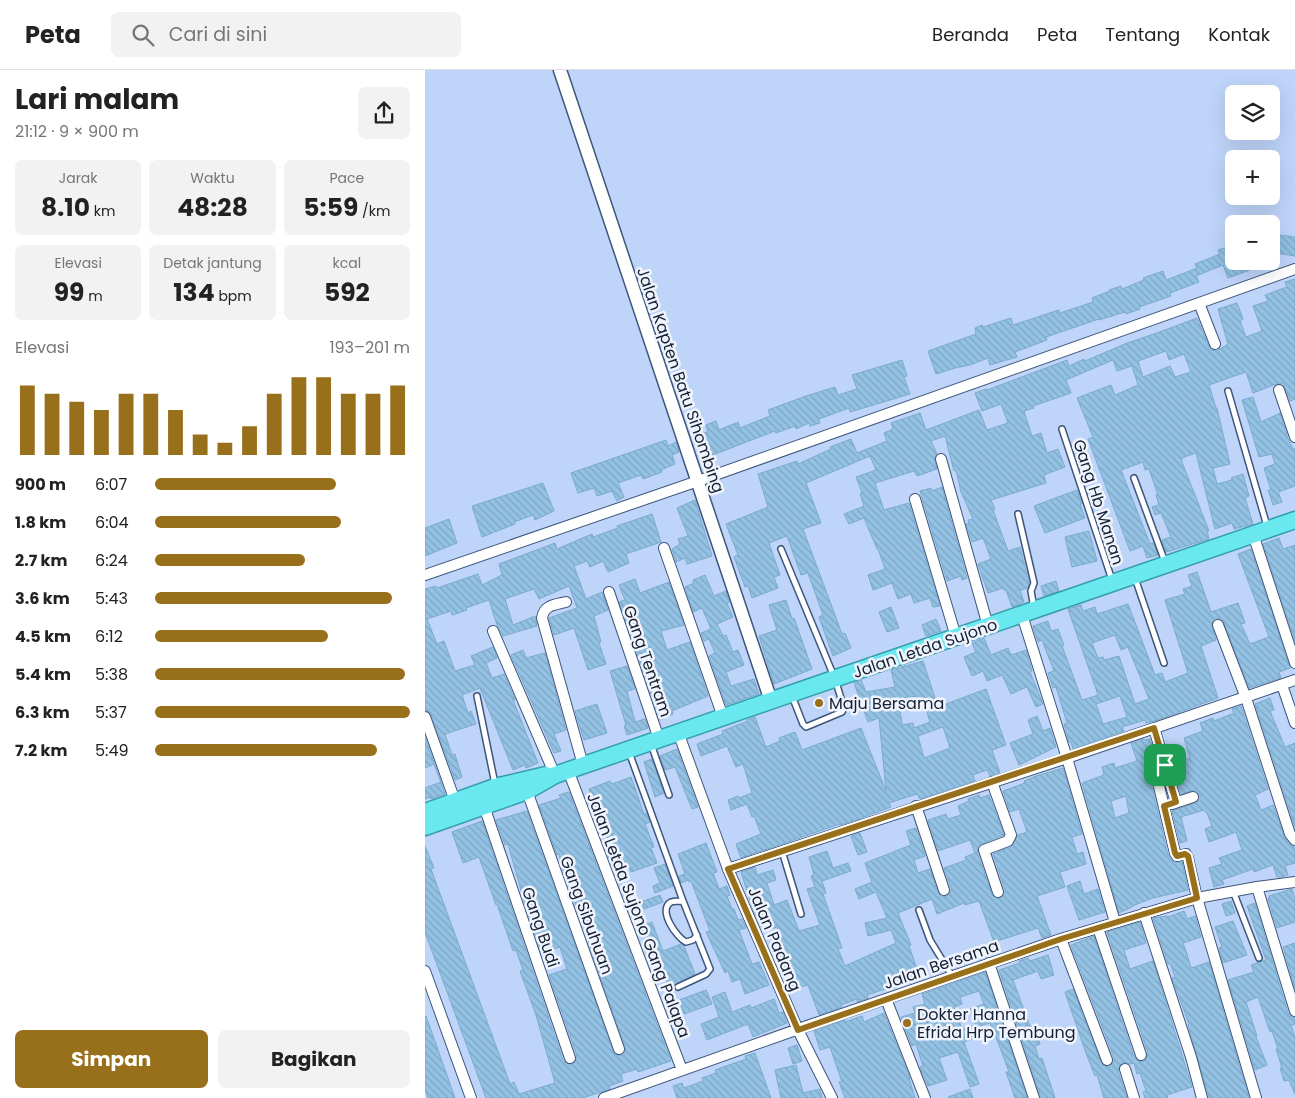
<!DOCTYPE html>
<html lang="id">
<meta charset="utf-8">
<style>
body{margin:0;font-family:Poppins,sans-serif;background:#f2f2f2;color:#222;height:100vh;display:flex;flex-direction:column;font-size:19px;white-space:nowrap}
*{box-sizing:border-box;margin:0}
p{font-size:16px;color:#767676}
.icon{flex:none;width:28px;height:28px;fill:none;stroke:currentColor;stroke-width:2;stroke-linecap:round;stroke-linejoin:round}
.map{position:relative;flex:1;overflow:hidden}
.drawer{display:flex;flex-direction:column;background:#fff;width:425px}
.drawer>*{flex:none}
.fabs{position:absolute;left:800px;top:15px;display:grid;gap:10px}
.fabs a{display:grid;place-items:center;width:55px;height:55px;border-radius:8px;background:#fff;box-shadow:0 5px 20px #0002;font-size:25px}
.pin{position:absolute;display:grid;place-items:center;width:42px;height:42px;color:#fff;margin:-21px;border-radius:10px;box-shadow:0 2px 8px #0006}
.round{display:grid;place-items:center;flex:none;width:52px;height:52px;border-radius:8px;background:#f2f2f2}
.summary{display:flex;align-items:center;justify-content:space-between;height:85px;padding:0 15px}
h1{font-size:28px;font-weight:700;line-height:38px}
.metrics{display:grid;grid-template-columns:repeat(3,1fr);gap:8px;height:85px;padding:5px 15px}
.metrics div{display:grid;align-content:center;border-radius:8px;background:#f2f2f2;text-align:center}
.metrics b{font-size:25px;font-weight:700}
.metrics small{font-size:14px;font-weight:400}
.metrics p{font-size:14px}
.chart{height:140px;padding:10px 15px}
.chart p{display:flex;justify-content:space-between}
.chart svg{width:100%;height:90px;margin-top:5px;stroke:#986f1b;stroke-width:6}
.button{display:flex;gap:10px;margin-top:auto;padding:10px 15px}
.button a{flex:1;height:58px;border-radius:8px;background:#986f1b;color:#fff;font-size:20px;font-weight:700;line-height:58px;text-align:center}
.button a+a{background:#f2f2f2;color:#222}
ul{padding:0 15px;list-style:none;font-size:16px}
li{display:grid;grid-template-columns:80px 60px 1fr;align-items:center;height:38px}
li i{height:12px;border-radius:6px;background:#986f1b}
header{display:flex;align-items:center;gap:30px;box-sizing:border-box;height:70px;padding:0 25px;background:#fff;border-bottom:1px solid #e0e0e0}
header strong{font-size:24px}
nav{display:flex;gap:28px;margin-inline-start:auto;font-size:18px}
.search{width:350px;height:45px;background:#f2f2f2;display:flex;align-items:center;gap:12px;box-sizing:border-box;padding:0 18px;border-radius:8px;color:#767676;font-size:19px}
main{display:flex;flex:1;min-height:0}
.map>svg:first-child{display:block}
.building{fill:url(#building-back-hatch);stroke:#7cabcc;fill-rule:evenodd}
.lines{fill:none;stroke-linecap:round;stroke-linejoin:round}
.service-casing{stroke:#3f567c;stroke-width:8}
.minor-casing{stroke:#3f567c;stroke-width:12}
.tertiary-casing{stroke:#3f567c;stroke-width:15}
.trunk-casing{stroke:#359eaa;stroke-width:19}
.service{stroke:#fff;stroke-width:5}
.minor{stroke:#fff;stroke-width:10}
.tertiary{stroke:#fff;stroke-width:12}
.trunk{stroke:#6ae8ef;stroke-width:16}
.route-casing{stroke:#fff;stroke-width:10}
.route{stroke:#986f1b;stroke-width:6}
.poi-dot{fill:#986f1b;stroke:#eff4fe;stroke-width:2}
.labels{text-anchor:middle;stroke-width:5;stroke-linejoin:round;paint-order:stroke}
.street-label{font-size:16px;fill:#162030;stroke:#eff4fe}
.poi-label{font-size:16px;fill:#162030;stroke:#eff4fe;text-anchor:start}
</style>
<header>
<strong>Peta</strong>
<div class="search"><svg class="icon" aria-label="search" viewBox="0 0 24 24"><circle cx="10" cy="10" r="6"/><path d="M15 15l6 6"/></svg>Cari di sini</div>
<nav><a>Beranda</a><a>Peta</a><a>Tentang</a><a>Kontak</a></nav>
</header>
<main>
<section class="drawer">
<div class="summary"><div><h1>Lari malam</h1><p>21:12 · 9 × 900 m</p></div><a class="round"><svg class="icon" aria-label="share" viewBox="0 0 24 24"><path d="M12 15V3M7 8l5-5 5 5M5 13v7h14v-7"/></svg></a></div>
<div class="metrics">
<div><p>Jarak</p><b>8.10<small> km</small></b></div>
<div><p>Waktu</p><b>48:28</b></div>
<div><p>Pace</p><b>5:59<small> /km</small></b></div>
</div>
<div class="metrics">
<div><p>Elevasi</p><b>99<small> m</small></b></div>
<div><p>Detak jantung</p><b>134<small> bpm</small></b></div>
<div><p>kcal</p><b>592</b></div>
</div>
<div class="chart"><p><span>Elevasi</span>193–201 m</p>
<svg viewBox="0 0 160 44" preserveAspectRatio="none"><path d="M5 44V10M15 44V14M25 44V18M35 44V22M45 44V14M55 44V14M65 44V22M75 44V34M85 44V38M95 44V30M105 44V14M115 44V6M125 44V6M135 44V14M145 44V14M155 44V10"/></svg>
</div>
<ul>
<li><b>900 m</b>6:07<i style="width:71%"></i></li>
<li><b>1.8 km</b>6:04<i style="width:73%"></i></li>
<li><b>2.7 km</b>6:24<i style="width:59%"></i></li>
<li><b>3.6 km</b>5:43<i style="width:93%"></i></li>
<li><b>4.5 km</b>6:12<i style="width:68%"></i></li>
<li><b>5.4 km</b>5:38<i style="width:98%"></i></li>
<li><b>6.3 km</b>5:37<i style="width:100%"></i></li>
<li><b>7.2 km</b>5:49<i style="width:87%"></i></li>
</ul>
<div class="button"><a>Simpan</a><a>Bagikan</a></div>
</section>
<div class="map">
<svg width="870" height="1028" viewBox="0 0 870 1028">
<defs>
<pattern id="building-back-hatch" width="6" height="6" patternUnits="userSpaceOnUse" patternTransform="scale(1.25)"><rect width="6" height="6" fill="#93c2e4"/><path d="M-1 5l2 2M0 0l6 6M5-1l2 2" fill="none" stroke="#7ea6c4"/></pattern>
</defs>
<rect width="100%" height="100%" fill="#bed4f9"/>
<path class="building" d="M854,165L870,167V186L851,183Z
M809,175V191L846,192L803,208L798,195L771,206L774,212L745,223L746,226L714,237L715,239L701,244L700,242L674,250V249L621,267L622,270L590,282L592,287L565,295L563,288L545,295L530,298L511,304L503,281L551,264L550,258L557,255L558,257L586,248L588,255L634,240L635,243L668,232L667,228L685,221L684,220L696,216L697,219L719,210L718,208L738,201L741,210L772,198L770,194L795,184L793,180Z
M870,209V329L865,331L858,313L851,314L828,323L821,302L784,315L791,338H792L805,394L788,398L792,414L807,410L806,408L818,404L824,426L820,428L828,454L809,459L807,453L790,459L771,383L757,388V392L784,461H782L784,469L741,482L737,470L746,467L736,443L730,445L727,437L734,435L731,425H733L724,399L720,400L718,392L696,400L725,474L728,473L733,485L722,488L718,476L705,481L663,369L668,367L652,328L686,315L690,325L713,315L707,296L692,301L688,290L641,310L646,323L608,336L609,338L599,341L607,366L616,363L622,383L633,379L640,397L619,405L621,413L566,430L570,439L568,440L583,481L595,477L604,513L603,518L595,520L599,532L587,537L581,520H579L578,518L563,523L553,494L566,489L558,468L547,472L541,454L544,453L543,450L548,449L536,422L531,400L529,401L520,366L506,371L512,384L509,388L512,399L492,406L489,401L450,413L459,440L484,433L515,536L508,537L505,528L489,533L486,524L473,529L467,513L448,520L443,505L460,499L453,479H452L439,448L424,454L419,444L439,436L435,424L437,423L431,407L451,400L445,386L381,413L396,453L378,459L417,564L420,563L426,578L408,586L394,547L398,545L383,503L376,505L362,466L344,473L355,505L349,507L353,518L327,528L323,516L320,517L309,487L313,485L301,454L343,437L333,404L372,391L373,394L406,379L405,377L426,369L432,383L462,371L459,363L468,359L466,353L495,343L501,360L554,340L562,360L583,353L576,334L557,341L550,323L561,319L562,320L642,290L644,296L659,289L660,291L702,273L729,264L772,248L784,277L786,280L792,281L803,274L793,239L812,233L818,249L815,251L821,267L837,261L828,236L843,231L840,225L862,217L860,212ZM741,281L744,290L759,284L766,302L750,307L745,296L718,307L713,291Z
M477,290L482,306L479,307L485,324L425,342L424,338L394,349L395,353L385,356L384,353L371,359L370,356L351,363L350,361L280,388L273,365L283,362L281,355L291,351L294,360L313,352L315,358L345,346L343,340L381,326L410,317L413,325L432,319L427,305Z
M828,327L836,352L855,343L863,369L868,379H870V416L853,422L857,432L848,435L843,420H846L839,398L850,394L847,384L834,387L817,330Z
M241,370L243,376L251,372L254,382L247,385L250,394L236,400L237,402L218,409L216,405L193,413L199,427L192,431L187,421L172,426L169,418L153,423L146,403Z
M118,413L129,441L110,450L108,445L89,452L90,454L57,467L47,436Z
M517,417L542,508L537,510L536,506L522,511L495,421L506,418L507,421Z
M652,420L657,434H655L660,448L620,463L609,436Z
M270,430L287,486L262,494L260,488L251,492L247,479L255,474L253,469L263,466L252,438Z
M227,444L236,472L201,484L204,493L183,502L178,491L165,497L162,491L149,496L161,529L177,522L183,540L169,546L176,572L174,573L181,594L163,600L149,558L129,565L124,548L152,538L144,516L114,529L109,519L80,529L88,555L110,546L112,556L78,566L72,555L64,530L41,538L42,540L27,545L26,541L2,549L12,574L19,571L30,601L50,595L46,586L68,577L72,588L61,593L67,608L79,604L90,630H88L113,693L101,698L100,695L88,700L55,618L37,625L43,643L46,641L51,654L20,664L27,685L30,684L37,707L30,710L6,645L4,642L0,640V519L11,516L12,518L53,504L57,515L77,505L74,494L130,473L132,479L167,464L168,467L193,458L192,456Z
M24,449L32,473L0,486V458Z
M664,461L672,491L647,497L640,467Z
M854,468L858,479L870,475V571L838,474Z
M826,479L865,598L854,602L856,608L824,618L799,553L797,549L791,548L786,554L791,570L776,576L793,628L733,650L721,653L720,650L697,657L699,661L648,679L646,672H644L639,654L642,653L631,617L628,618L623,603L629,601L617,570L613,572L608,556L623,551L626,561L633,559L639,575L637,576L657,630L673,625L643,539L656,535L658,541L670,537L672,544L703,534L730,605L737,603L740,612L763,603L740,530L760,524L758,519L767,516L763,505L772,502L786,542L813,533L820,553L816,554L825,574L844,567L813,484ZM690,565L696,580L703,577L724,629L710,634L694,586L679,590L678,587L673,588L667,573ZM695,626L702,647L678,654L671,634Z
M280,505L289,526L301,521L304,532L302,533L308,547L292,554L298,566L301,565L308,582L313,580L319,595L301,602L306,616L329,609L334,624L301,635L284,586L290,583L284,569L279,571L276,563L286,559L277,538L268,542L260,517L269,513L268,510Z
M210,509L215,523L244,512L259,555L236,561L242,580L265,572L283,626L247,641L248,644L235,650L194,532L200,530L194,515Z
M631,511L634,521L619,526L616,516Z
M361,530L367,549L369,548L387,599L349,614L334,566L352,560L344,535Z
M466,537L474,558L462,562L454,542Z
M511,549L516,561L501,566L497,555Z
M559,568L566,585L583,578L586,585L601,580L607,601L605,602L618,634L611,637L602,617L586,624L577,605L562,611L558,601L547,606L539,587L551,582L547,573Z
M98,580L101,588L120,583L141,660L129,664L136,681L129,683L86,585Z
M498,591L513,637L561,619L581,675L567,680L575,703L565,706L562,700L548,705L550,711L495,729L492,724L464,733L466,737L431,750L415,755V754L316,788L311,774L336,764L329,746L327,747L322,734L306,740L303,730L313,726L314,728L327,723L318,694L311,697L302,676L276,686L272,674L298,664L297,661L323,651L322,650L330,647L341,677L355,671L354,668L370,662L377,680L436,658L461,721L454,648L443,652L429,613L436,610L441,622L470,617L466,600ZM497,626L505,652L489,658L488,653L477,655L475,641L482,639L480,627ZM518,657L525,678L499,688L493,666Z
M202,596L210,619L202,621L210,652L220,649L223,658L202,665L199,656L201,655L185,601Z
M845,628L849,640L845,641L860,677L870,673V757L830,634Z
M172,634L182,663L159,670L150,641Z
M816,636L843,719L830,725L836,740L848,735L859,766L865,774L869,777L870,793L860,796L863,805L856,807H852L848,795L829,802L828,799L797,810L799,814L789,817L784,798L797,794L794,788L817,780L811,762L784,772L780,759L787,756L782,743H781L779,740L756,747L762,771L755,773L747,741L771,733L775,729V725L769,720L756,724L747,694L765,688L759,668L778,661L775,653L788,648L789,651L809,643L807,639Z
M612,646L618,661L625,658L631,677L594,695L585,673L608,664L603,650Z
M0,667L20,724L6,729L5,727L0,729V718L16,712L9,694L0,698Z
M719,669L720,670L725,669L735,702L728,703L725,709L743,785L749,792H757L763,820L728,828L707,836V837L694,843L657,713L679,705L677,697L689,693L690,698L712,691L706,673ZM701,726L704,743L690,748L686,731Z
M252,679L273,737L267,739L250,697L240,700L235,686Z
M227,689L239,723L230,727L219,692Z
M638,698L657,764L647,767L652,784L658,782L661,794L635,802L640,817L612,826L626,865L617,868L613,858L569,872L554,831L540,835L539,833L512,844L507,829L473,843L486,875L484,876L492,899L497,909L485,913L484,911L442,925L443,928L432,932V929L416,935L417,937L394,945L383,915L366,920L361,907L359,908L350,881L359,878L352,857L346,859L345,854L336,857L328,840L316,802L330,797L332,805L348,800L351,810L342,813L349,835L362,830L374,861L395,855L382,819L390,817L386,806L389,805L384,787L402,781L408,798L423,793L426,801L397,811L401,823L398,824L417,878L413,879L420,896L471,873L466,860L443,866L440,853L462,848L451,822L434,829L430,819L447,812L440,793L486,775L481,761L491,758L500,786L489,790L493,803L505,799L513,823L517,827L522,826L526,822V818L519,798L541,790L540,787L550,783L545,770L513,781L503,750L521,744L523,749L536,745L533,736L544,731L543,729L554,725L555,728L564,725L579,765L556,774L553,776L552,782L567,825L571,829L576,828L580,824V820L568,784L586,777L593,765L602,762L594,739L585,742L578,721L600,713L599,711L611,706Z
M206,707L219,744L221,743L225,752L220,754L229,777L226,778L232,793L206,802L202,791L187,796L180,777L185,775L164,719L185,711L187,714Z
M144,722L246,991L213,1002L212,999L196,1004L198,1011L184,1016L185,1019L158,1028H61L0,862V776L9,798L6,799L85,1014L89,1012L94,1024L130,1013L111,945L95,901L98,900L91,880L88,881L72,834L71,835L54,787L38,793L27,762L57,751L138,990L141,993L147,995L150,992L152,986L124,905L142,899L135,877L116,883L101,838L83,774L80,775L71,750L102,741L188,981L190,984L196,986L200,983V977L163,872L165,871L157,850L140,808L134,784L132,785L114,735L136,728L134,725Z
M435,763L442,782L433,785L426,766Z
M281,773L292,802L288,803L294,819L302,816L305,825L302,826L307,839H309L313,850L317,849L321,858L314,860L327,894L334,892L344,915L320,924L315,909L307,912L303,901L300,903L281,862L285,861L266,811L264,812L263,810L256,813L254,806L260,804L253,784Z
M240,794L248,816L230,823L228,816L235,813L229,798Z
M655,811L659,824L673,819L680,842L654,850L642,816Z
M867,819L870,829V852L852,858L843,828H845L844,826Z
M235,825L238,832L219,839L216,832Z
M806,831L810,843L801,846L797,834Z
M830,833L863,943L866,946L870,948V954L866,955L870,968V1024L864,1010L859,1011L855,998H857L851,979H853L847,961L845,962L833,927L821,932L832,966L831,967L842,995L830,1000L803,910L829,902L826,895L841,890L822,836Z
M759,841L762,849L770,846L776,867L758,873L762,884L766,898L784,892L824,1028H784L763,955L764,954L747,908L750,907L745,893L743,894L728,848L742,846L743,847Z
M808,851L822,885L798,893L794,878L797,877L790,857Z
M227,852L238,881L256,874L259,876L270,904L244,918L231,882L225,885L215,857Z
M715,852L721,873L699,880L705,899L728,891L767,1017L742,1025L743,1028H720L718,1022L721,1021L715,1003L712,1004L709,993L705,994L698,992L695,995L693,1001L702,1028H679L672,1005L670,1006L662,986L640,922L648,919L677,995L685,996L689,992V988L646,875L669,866L709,987L712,990L718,992L721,989L723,983L682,862Z
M870,873V918L858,877Z
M623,885L629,905L616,909L613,901L588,910L609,967L613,966L615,974L610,976L614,989L617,988L630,1028H616L574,900L595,893L594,891L603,888L605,891Z
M560,902L602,1028H590L581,1002H584L567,956H566L565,953L551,957L545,939L559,934L554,921L535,927L537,934L529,937L537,959L549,955L554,967L539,972L554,1014L545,1017L533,982L514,988L522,1010L503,1016L495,997L498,996L491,974L487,976L476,947L490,943L488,937L500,934L497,924Z
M281,920L287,934L259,944L254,930Z
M300,922L307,942L325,935L326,938L349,929L354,943L358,942L362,953L328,967L323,954L282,970L276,954L294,947L287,927Z
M459,943L485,1008H484L490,1028H420L414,1012H417L405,977L395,980L389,961L420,950V952L437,946L439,952Z
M0,946H1L30,1028H3L0,1020Z
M372,975L377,991L368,994L363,978Z
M330,983L346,1028H252L248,1016L257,1013L259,1018L278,1011L277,1008L291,1003L290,1000L321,989L320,986Z
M371,995L378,1023L395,1019L397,1028H356L350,1000Z
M545,1019L548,1028H524L523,1027Z"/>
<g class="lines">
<defs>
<path id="service" d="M803,321L842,456
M637,359L687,510
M709,408L740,492
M593,444L609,513L606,521L609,538
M356,479L410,609L419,638L417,642L381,657L378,654L367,626
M710,508L739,593
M52,626L70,714
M226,674L244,725
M204,682L258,831L285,899L281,904L253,917
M357,781L376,844
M808,821L834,888
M258,831C255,831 249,831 246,832C232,840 252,868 261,872L268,870L272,865
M494,840L505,870L527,906"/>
<path id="minor" d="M774,233L790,274
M854,320L870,367
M516,389L563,556
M490,429L531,567
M828,464L870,593
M239,478L298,647
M0,505L273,411L870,199
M184,522L234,669
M141,532C129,535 119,535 117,548L158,695
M597,545L642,688L690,852
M793,555L821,628L865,764L870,770
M68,561L130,705
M857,615L870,653
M0,647L30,731
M729,658L751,732
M253,662L303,799L373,960L407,1028
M143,700L257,1000
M732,708L750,783L752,786L761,784L763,788L772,828L831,1028
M567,712L586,765L583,771L559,780L573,822
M102,721L194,979
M747,734L768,727
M59,736L145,988
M491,736L519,820
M303,799L642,688L870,610
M832,817L870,941
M719,843L766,987L777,1028
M673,858L716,985
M636,869L682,990
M564,893L609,1028
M0,901L46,1028
M461,929L500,1028
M700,999L709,1028
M179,1028L382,956L636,869L772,828L832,817L870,812"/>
<path id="tertiary" d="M135,0L346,631"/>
<path id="trunk" d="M0,742L70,717L121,705
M0,757L102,721L130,705L870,450"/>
</defs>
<use href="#service" class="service-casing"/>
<use href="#minor" class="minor-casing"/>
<use href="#tertiary" class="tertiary-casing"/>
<use href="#trunk" class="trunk-casing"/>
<use href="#service" class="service"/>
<use href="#minor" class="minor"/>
<use href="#tertiary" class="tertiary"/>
<use href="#trunk" class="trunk"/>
</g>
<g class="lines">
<defs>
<path id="route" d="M729,658L751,732L739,736L750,783L752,786L760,784L763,786L772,828L636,869L373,960L303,799Z"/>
</defs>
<use href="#route" class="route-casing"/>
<use href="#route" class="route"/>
</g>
<g class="poi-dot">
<circle cx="394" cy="633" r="5"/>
<circle cx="482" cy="953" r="5"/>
</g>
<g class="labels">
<g class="street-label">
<text transform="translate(256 310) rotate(71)" y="6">Jalan Kapten Batu Sihombing</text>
<text transform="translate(674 432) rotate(72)" y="6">Gang Hb Manan</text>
<text transform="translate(500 578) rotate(-19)" y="6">Jalan Letda Sujono</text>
<text transform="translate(223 591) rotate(71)" y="6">Gang Tentram</text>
<text transform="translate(162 845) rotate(70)" y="6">Gang Sibuhuan</text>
<text transform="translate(214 845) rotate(69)" y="6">Jalan Letda Sujono Gang Palapa</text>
<text transform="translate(116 857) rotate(71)" y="6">Gang Budi</text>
<text transform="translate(350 869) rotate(67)" y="6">Jalan Padang</text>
<text transform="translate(516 894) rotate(-19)" y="6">Jalan Bersama</text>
</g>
<g class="poi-label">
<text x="404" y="639">Maju Bersama</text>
<text x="492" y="950">Dokter Hanna<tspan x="492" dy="18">Efrida Hrp Tembung</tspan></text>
</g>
</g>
</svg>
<div class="fabs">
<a><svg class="icon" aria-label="layers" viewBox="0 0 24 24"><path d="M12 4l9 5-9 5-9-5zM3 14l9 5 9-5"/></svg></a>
<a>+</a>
<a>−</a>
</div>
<div class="pin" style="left:740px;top:695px;background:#1e9e55"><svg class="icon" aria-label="arrive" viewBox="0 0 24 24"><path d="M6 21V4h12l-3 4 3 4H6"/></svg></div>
</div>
</main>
